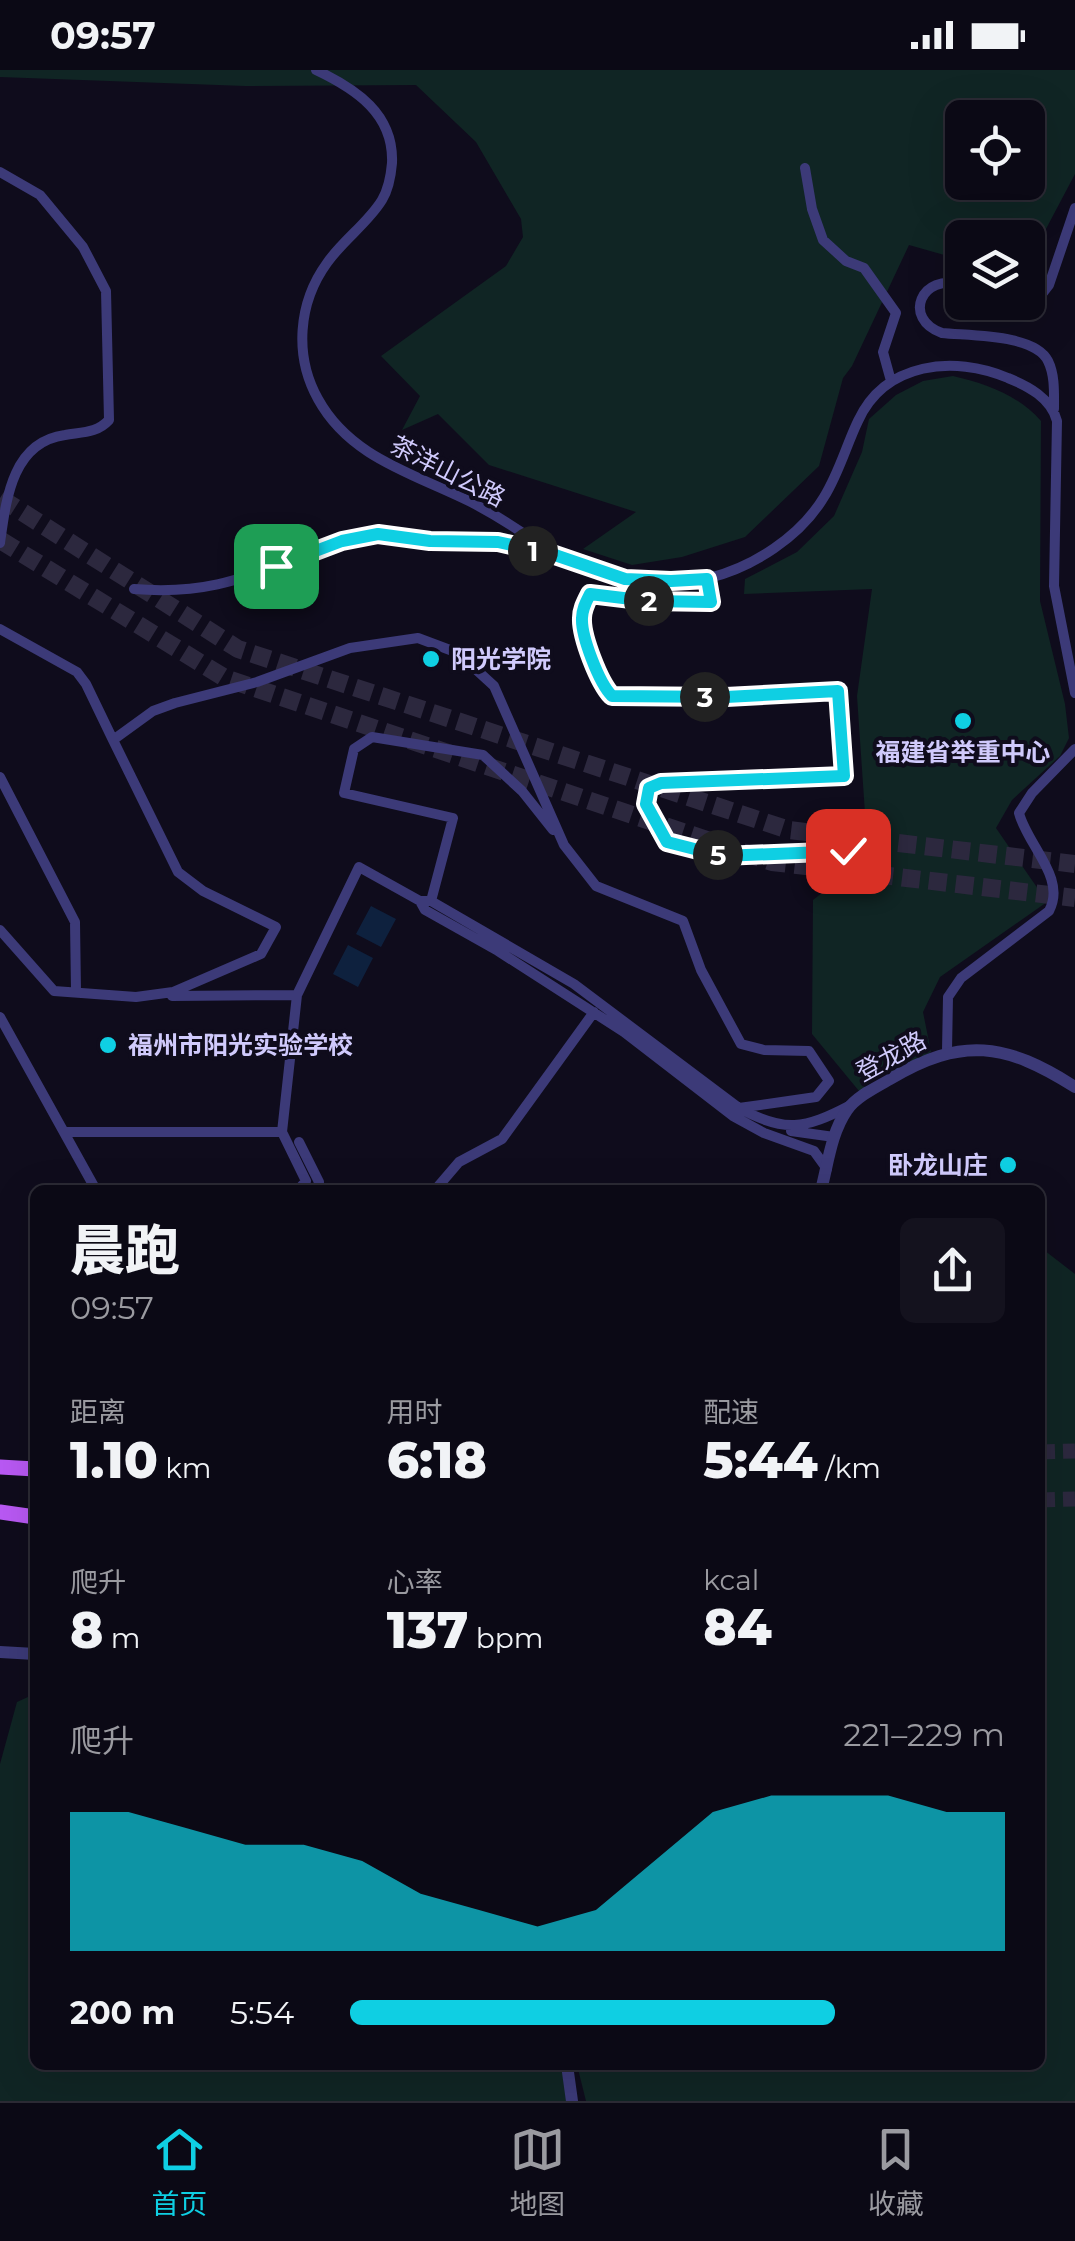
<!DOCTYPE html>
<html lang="zh">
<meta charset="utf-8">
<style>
body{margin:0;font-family:Montserrat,"Noto Sans SC",sans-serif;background:#14121e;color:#f1f3f6;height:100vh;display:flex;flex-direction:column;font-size:38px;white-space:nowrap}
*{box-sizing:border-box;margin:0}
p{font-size:32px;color:#9a9aa0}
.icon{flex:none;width:55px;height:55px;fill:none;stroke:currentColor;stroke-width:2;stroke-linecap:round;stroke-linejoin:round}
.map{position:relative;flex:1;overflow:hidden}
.side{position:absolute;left:30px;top:1115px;width:1015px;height:885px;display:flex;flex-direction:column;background:#0b0915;border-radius:15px;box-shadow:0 10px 40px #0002,0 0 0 2px #2b2a34}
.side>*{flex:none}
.fabs{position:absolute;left:945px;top:30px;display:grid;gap:20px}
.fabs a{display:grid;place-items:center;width:100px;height:100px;border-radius:15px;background:#0b0915;box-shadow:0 10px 40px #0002,0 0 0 2px #2b2a34;font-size:50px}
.pin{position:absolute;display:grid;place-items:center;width:85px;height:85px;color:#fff;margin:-42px;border-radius:20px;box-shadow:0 5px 15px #0006}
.km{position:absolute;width:50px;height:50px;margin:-25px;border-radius:50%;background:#222;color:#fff;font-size:28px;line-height:50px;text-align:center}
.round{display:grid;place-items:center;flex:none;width:105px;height:105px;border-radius:15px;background:#14121e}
.overview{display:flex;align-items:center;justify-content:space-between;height:170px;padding:0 40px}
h1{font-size:55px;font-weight:800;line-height:75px}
.metrics{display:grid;grid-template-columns:repeat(3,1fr);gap:15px;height:170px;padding:10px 40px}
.metrics div{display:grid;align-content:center}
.metrics b{font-size:50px;font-weight:800}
.metrics small{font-size:28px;font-weight:400}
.metrics p{font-size:28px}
.chart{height:280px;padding:20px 40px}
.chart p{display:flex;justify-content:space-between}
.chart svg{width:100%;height:180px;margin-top:10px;fill:#0fcfe3;opacity:.7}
ul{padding:0 40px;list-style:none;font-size:32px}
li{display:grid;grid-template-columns:160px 120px 1fr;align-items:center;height:75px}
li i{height:25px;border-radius:12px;background:#0fcfe3}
.status{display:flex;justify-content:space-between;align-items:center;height:70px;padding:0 50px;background:#0b0915;direction:ltr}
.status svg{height:28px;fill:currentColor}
.tabs{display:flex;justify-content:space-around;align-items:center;height:140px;border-top:2px solid #2b2a34;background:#0b0915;font-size:28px;color:#9a9aa0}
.tabs a{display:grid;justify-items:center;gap:5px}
.tabs .on{color:#0fcfe3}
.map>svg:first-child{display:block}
.green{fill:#102524;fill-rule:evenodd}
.water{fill:#0e213e}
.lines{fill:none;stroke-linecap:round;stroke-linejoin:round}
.primary-tunnel{stroke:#2c283e;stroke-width:15;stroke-dasharray:15 8;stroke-linecap:butt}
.motorway-tunnel{stroke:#2c283e;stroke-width:18;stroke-dasharray:18 9;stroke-linecap:butt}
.minor{stroke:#3c3a78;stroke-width:10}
.tertiary{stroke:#3c3a78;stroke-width:12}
.primary{stroke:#b959f4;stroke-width:15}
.route-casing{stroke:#fff;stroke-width:20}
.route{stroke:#0fcfe3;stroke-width:12}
.poi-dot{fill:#0fcfe3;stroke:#0f0c1c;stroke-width:4}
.labels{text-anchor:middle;stroke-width:8;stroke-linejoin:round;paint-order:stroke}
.street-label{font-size:25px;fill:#d0cafc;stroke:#0f0c1c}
.poi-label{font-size:25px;font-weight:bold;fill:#d0cafc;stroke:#0f0c1c;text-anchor:start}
</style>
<div class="status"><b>09:57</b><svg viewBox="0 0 49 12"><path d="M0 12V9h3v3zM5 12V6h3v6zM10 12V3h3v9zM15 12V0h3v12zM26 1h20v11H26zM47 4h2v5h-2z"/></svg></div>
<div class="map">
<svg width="1075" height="2031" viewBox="0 0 1075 2031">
<rect width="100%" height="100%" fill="#0f0c1c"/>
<path class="green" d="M0,0H1075V104L1028,193V168H962V190L909,175L852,296L843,308L819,396L745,467L682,487L632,495L583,479L636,442L489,395L438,344L402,360L420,326L381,286L506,196L523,167L521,149L476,72L416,15L245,16L0,7ZM962,48H1028V112H962Z
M953,306C987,314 1018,325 1041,351L1040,531L1065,634L1069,668L1060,686L1012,730L996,758L1047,832L940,907L923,942L931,982L859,1021L812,964L813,830L868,787L857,626L872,519L744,524L745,509L797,482L834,446L862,382L869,349L896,325L923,311Z
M1040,1177L1075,1204V2031H586L577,1995H1040Z
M28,1627H35V1995H562L577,2031H0V1694L17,1632Z"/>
<path class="water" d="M371,836L396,849L381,877L356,864Z
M348,875L373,888L358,917L333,904Z"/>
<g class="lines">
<path class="primary-tunnel" d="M1040,1382L1075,1381
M1040,1430L1075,1429"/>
<path class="motorway-tunnel" d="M0,428L238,579L789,760L1075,794
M0,470L225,608L772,792L1075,828"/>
<path class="minor" d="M316,0C356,19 394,44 392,93C391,105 388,120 382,130C368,153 343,170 327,193C298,233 294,286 318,329C351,389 416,404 473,433C499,447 526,464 550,482
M805,98L812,139L823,170L846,191L864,198L896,243L883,282L891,311
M0,102L40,125L83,177L106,221L109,350C97,363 83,362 65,365C12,372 6,430 0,473
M962,215C921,202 902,249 942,263C970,266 1035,264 1048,291C1055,305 1054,323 1054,339
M1028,232L1042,224L1049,215L1075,138
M707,509L711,532L648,531L591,524C586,532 582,539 582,548C581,566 599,613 612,626L726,627L838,621L844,706L661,713L649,718L645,734L667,772L722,786L849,781
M134,519C206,525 244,508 310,484C331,476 351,465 375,465C395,464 415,470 435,471C458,472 480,467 503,473C520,477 538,480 554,485C605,500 654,522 709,508C753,497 800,467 824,427C839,403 846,376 858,351C885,292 954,285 1008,308C1028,316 1051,328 1057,351L1054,516L1075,623
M0,559L77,602L86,614L113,670
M0,707L75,852L76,921
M431,831L453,748L344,723L354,679L372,667L483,685L522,721L553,760
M0,860L54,921L136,927L173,922L261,884L276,857L203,821L178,802L113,670L153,641L175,633L257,612L350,578L418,568L458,583L494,616L564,775L596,816L683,851L701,900L741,974L764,980L809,981L829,1011L816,1027L739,1038L733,1046
M172,926L297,925
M0,947L96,1120
M947,981L948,927L961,908L1049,841C1067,808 1027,775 1019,743L1032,723L1075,679
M791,1061L834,1067
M64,1062H282
M299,1072L319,1112L316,1120
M827,1099L814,1081L764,1063L733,1046L624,962L498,881L425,840L420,831H431L574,914L739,1038C784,1063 805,1059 849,1036
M298,1120L306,1111L282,1062L297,925L359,797L420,831
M435,1120L459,1092L502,1069L594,942"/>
<path class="tertiary" d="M821,1120C828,1094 831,1063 847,1040C856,1027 876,1017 890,1009C962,966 1006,973 1075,1017
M0,1582L35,1584
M567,1995L572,2031"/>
<path class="primary" d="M0,1397L35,1399
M0,1442L35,1447"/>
</g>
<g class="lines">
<defs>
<path id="route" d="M276,496L342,471L378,464L430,471L498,472L552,484L625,509L671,511L707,509L711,532L648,531L590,524C586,532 582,539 582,548C581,566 599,613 612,626L726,627L838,621L844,706L661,713L649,718L646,734L667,772L722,786L848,781"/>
</defs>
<use href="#route" class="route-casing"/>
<use href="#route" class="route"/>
</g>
<g class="poi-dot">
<circle cx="431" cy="589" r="10"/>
<circle cx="963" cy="651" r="10"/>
<circle cx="108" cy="975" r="10"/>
<circle cx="1008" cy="1095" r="10"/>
</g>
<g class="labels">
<g class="street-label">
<text transform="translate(448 401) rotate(27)" y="9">茶洋山公路</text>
<text transform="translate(891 986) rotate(-29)" y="9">登龙路</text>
</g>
<g class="poi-label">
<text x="451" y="598">阳光学院</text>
<text x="963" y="691" text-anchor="middle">福建省举重中心</text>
<text x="128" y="984">福州市阳光实验学校</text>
<text x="988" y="1104" text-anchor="end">卧龙山庄</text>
</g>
</g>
</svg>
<div class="fabs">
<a><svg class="icon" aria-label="locate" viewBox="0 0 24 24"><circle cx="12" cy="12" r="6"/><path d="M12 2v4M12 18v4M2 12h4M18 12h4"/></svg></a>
<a><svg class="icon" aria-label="layers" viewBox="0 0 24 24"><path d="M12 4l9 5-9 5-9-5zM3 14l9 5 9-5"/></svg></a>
</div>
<div class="pin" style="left:276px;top:496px;background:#1e9e55"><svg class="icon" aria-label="arrive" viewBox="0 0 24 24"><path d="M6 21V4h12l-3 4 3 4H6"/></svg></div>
<div class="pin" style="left:848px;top:781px;background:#d93025"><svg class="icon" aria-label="check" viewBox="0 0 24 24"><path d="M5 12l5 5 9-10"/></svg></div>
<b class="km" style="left:533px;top:481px">1</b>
<b class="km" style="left:649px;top:531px">2</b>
<b class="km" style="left:705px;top:627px">3</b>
<b class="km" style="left:718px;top:785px">5</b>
<section class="side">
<div class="overview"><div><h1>晨跑</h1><p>09:57</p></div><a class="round"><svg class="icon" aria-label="share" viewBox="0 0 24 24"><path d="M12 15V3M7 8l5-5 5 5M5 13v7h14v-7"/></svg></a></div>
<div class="metrics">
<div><p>距离</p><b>1.10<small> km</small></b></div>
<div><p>用时</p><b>6:18</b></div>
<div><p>配速</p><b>5:44<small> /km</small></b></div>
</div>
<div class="metrics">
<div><p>爬升</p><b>8<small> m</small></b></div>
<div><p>心率</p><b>137<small> bpm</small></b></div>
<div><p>kcal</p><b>84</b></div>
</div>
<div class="chart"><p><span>爬升</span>221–229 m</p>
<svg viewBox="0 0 160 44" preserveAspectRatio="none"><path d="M0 44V10L10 10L20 14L30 18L40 18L50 22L60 30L70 34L80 38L90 34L100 22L110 10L120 6L130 6L140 6L150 10L160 10V44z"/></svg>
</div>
<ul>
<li><b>200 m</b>5:54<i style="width:74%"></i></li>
</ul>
</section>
</div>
<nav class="tabs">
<a class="on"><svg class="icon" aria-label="home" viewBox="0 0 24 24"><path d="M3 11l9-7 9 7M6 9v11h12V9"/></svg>首页</a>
<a><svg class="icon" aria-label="map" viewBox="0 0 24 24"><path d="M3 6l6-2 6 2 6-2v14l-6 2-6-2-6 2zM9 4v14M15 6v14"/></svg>地图</a>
<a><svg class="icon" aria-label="saved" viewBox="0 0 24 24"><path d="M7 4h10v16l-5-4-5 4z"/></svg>收藏</a>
</nav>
